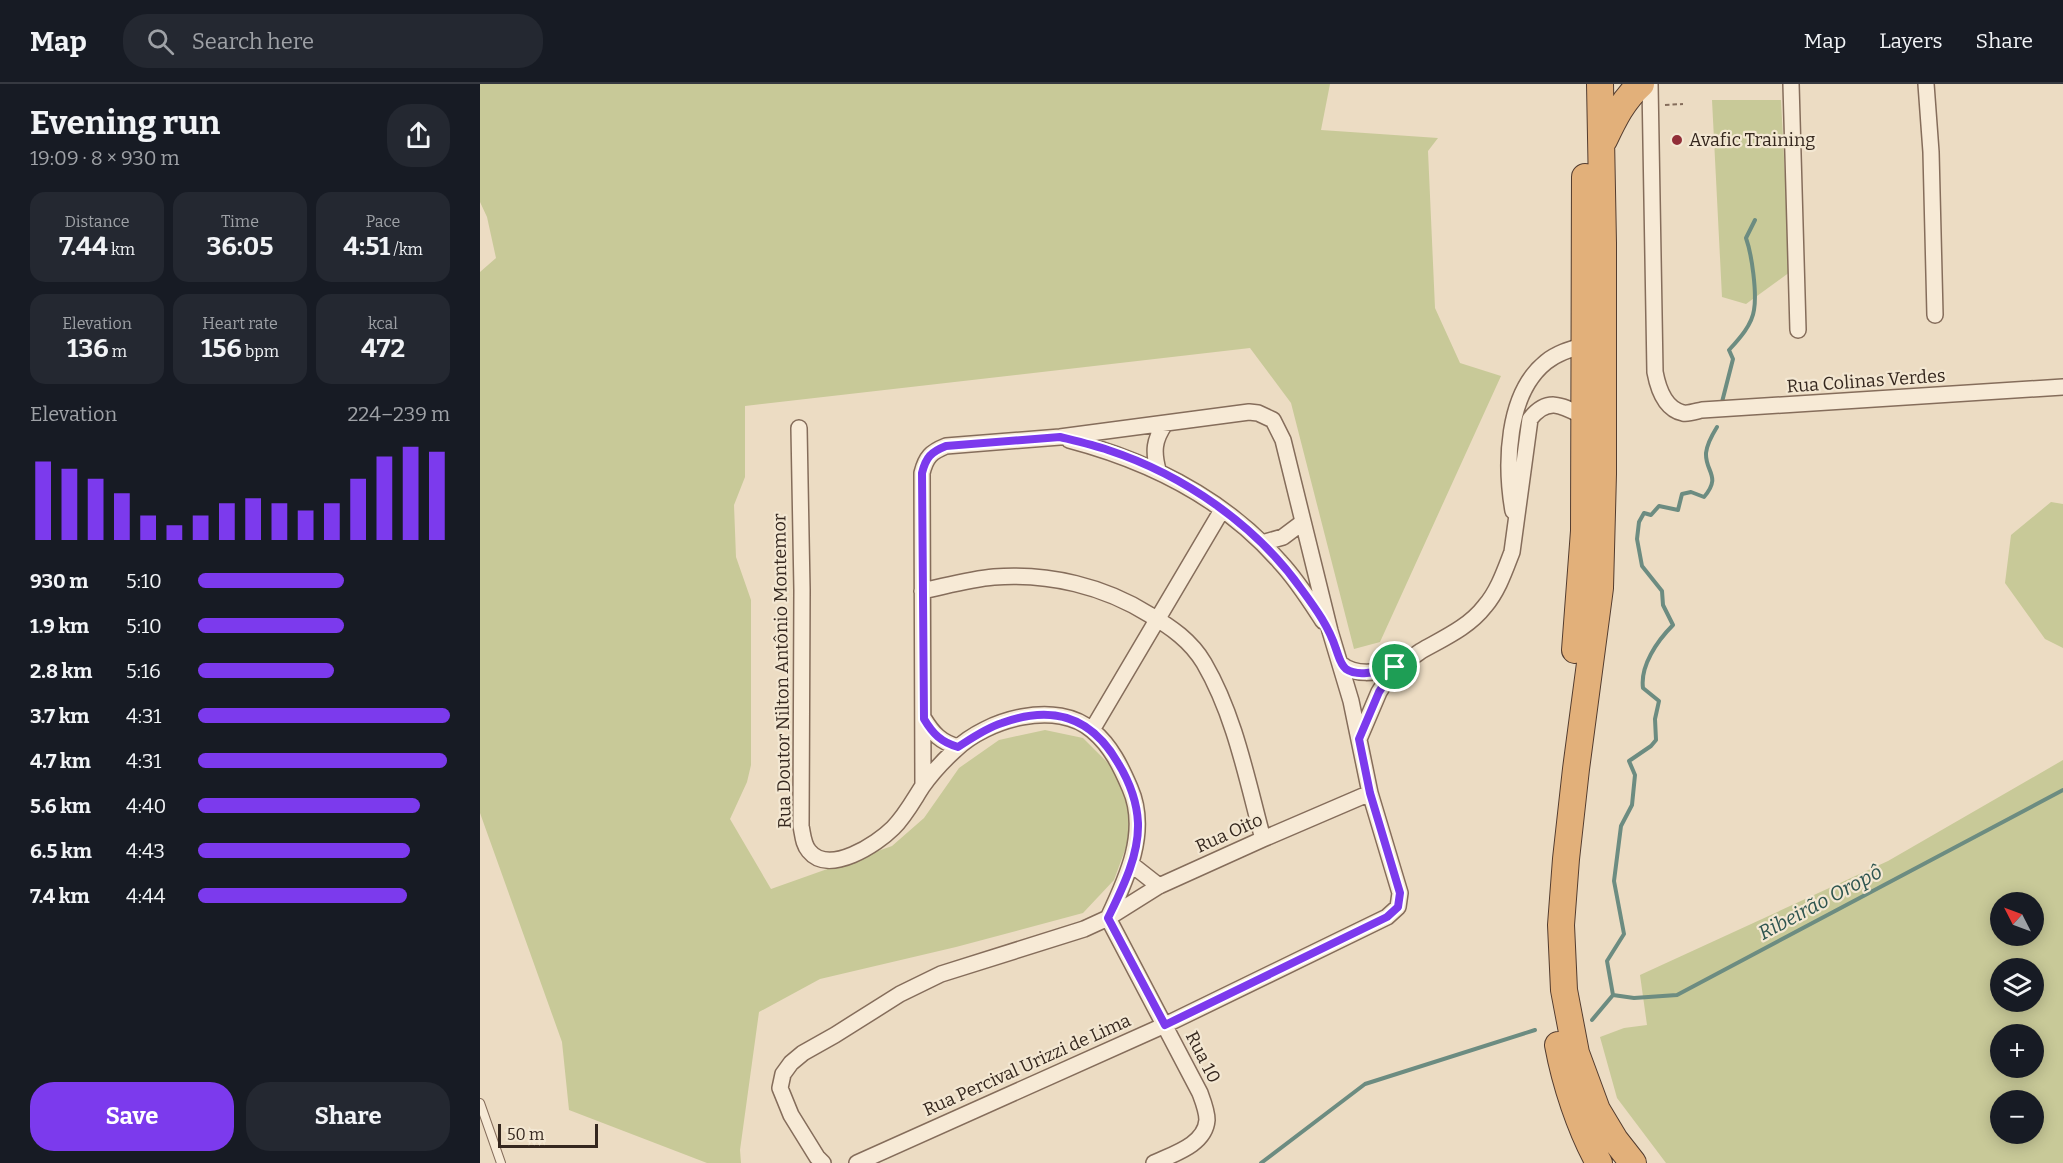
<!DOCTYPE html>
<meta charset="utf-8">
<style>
body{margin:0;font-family:Bitter,serif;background:#242831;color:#f1f3f6;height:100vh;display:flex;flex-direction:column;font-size:22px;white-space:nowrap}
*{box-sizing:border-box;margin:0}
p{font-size:20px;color:#9ea1a6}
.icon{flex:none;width:33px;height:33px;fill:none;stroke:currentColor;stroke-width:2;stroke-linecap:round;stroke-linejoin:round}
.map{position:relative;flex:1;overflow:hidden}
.sheet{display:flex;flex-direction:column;background:#171b24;width:480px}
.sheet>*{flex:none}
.needle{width:39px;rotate:312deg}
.fabs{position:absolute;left:1510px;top:808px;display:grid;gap:12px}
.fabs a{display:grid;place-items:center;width:54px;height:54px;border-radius:50%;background:#171b24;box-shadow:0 3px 15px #0003;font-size:30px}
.scale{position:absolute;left:18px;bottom:15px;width:100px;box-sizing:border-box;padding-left:6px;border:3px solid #35271e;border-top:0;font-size:16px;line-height:21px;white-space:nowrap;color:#35271e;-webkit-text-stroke:4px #f3e7d2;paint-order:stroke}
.pin{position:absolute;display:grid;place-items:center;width:51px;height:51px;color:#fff;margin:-26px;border:3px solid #fff;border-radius:50%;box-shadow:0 2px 6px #0007}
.round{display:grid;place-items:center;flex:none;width:63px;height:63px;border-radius:24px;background:#242831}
.summary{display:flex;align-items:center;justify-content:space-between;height:102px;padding:0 30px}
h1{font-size:33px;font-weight:700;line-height:45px}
.metrics{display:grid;grid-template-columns:repeat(3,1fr);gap:9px;height:102px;padding:6px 30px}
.metrics div{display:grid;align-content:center;border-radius:15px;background:#242831;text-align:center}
.metrics b{font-size:26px;font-weight:700}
.metrics small{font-size:16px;font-weight:400}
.metrics p{font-size:16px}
.chart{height:168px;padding:12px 30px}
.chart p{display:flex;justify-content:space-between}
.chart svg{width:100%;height:108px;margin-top:6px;stroke:#7c3aed;stroke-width:6}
.cta{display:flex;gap:12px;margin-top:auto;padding:12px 30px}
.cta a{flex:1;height:69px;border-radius:24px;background:#7c3aed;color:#fff;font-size:24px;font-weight:700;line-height:69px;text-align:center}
.cta a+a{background:#242831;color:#f1f3f6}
ul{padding:0 30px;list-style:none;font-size:20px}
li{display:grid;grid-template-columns:96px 72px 1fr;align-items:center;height:45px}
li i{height:15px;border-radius:8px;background:#7c3aed}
header{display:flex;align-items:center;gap:36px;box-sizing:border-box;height:84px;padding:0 30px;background:#171b24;border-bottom:2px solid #363941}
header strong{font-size:28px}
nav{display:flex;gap:33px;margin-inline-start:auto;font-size:21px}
.search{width:420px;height:54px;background:#242831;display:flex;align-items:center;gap:15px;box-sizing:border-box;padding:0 21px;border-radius:24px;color:#9ea1a6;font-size:22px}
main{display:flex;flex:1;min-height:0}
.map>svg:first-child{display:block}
.green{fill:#c8c998;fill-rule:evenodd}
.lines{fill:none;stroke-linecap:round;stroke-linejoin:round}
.stream{stroke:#6c8c81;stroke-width:4}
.service-casing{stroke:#856d5b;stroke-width:10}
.minor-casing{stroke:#856d5b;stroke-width:18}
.trunk-casing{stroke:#533c2f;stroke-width:28}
.path{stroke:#856d5b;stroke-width:2;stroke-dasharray:4.5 3;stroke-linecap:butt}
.service{stroke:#f7ead6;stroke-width:8}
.minor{stroke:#f7ead6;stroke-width:15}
.trunk{stroke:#e2b07a;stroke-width:26}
.route-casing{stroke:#fff;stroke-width:12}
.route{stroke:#7c3aed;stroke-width:8}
.poi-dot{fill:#912e37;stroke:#f3e7d2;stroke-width:2}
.labels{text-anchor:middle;stroke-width:4.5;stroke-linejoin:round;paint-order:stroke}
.poi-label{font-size:18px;fill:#35271e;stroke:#f3e7d2;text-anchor:start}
.street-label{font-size:18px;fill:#35271e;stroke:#f3e7d2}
.water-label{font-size:20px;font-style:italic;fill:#2e554f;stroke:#f3e7d2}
</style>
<header>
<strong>Map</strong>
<div class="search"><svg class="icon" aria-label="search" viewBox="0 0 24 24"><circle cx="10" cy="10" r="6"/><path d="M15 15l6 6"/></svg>Search here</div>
<nav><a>Map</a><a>Layers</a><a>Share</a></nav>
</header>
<main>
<section class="sheet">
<div class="summary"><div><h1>Evening run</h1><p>19:09 · 8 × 930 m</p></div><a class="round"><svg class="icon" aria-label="share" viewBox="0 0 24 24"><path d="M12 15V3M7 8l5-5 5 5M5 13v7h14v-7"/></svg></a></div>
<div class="metrics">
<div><p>Distance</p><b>7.44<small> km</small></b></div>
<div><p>Time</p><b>36:05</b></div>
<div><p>Pace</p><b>4:51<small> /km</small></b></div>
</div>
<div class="metrics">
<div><p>Elevation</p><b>136<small> m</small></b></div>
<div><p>Heart rate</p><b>156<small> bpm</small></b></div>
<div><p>kcal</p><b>472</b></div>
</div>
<div class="chart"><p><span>Elevation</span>224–239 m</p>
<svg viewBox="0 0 160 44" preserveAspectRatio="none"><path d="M5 44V12M15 44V15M25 44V19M35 44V25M45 44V34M55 44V38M65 44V34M75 44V29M85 44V27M95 44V29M105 44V32M115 44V29M125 44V19M135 44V10M145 44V6M155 44V8"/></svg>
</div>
<ul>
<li><b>930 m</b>5:10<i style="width:58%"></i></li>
<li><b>1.9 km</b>5:10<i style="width:58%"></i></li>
<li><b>2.8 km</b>5:16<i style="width:54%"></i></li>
<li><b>3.7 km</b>4:31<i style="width:100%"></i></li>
<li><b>4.7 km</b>4:31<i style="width:99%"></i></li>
<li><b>5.6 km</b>4:40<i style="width:88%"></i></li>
<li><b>6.5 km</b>4:43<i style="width:84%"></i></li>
<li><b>7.4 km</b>4:44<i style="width:83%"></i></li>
</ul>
<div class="cta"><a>Save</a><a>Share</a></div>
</section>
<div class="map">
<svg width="1583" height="1079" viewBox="0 0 1583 1079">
<rect width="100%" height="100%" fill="#ecdcc3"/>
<path class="green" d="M0,0H850L841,46L958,54L948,67L955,224L980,279L1021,292L900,558L874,565L811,319L770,264L265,322V393L254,421L256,473L271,516V681L267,698L250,735L291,805L412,762L444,734L479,684L519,656L565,646L603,654L632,683L651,716L649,755L634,796L603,829L476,863L340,895L279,928L260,1066L261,1079H227L89,1026L82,958L0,729V188L16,174L7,133L0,118Z
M1232,16H1301L1310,188L1266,220L1242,213Z
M1571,418L1583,420V564L1565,555L1525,499L1531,451Z
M1583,676V1079H1186L1137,1014L1120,953L1144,944L1167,941L1160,891L1408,777ZM1521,819H1554V852H1521ZM1521,885H1554V918H1521ZM1521,951H1554V984H1521ZM1521,1017H1554V1050H1521Z"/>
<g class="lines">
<path class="stream" d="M1242,318L1253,275L1249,266C1259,255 1272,241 1274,226C1277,209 1272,171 1266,154L1275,136
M1133,911L1127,877L1144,850L1134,797L1141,742L1152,721L1155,691L1149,677L1171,662L1176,656L1175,635L1179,617L1163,604C1160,582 1177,557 1193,541L1183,521L1182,507L1162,482L1157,455L1159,438L1164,429L1171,431L1179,422L1198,426L1202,410L1211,408L1224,413C1242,392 1225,388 1226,369C1227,360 1232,351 1237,343
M1112,936L1133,911L1154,914L1197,911L1583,706
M781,1079L885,1000L1055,946"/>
<defs>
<path id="service" d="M0,1019L21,1079"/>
<path id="minor" d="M1170,0L1175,288C1178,304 1185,325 1203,329C1209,330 1217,327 1222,326L1583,303
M1311,0L1318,246
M1446,0L1451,68L1455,231
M319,344L322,506L321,742C323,751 323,760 329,767C349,792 397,760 413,744C425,732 433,717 442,703C451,690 463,677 475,666C507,635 577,615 613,647C631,662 641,683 650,704C669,747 647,794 628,834
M589,356C669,377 745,415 800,478C817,496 830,517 843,537
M678,386C673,367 674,356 685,340
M1033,427C1025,381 1026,310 1066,278C1077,269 1091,265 1104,261
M782,459L803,453L823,438
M442,507C466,502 490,495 514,493C569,489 624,502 670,531C691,543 711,557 724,579C755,632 767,696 783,755
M861,580C875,592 895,589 913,584C923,581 932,573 941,567C964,554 989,543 1005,522C1018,507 1025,486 1032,468L1050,335C1068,312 1083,322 1104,333
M444,635C453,650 461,658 478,663
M612,646L742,426
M879,655L899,608L915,583
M651,780L679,802
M628,834L720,1009C723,1017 727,1027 727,1036C725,1061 693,1070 674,1079
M343,1079L337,1073L311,1031L300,1004L303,990L311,979L323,969L355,951L420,910L461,890L604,845L628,834L679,802L783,755L890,709
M377,1079L685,941L907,833L918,823L920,809L890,709L871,617L850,547L803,356L793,336L778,329L769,328L580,353L466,362C451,368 446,373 442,389L443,701"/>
<path id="trunk" d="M1120,0L1123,159V390L1120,504L1096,685L1086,775L1081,841L1084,906L1096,969L1117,1026L1135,1056L1153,1079
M1124,56C1134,35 1143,16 1161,0
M1095,566L1104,447L1105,93
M1078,961C1085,999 1100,1045 1119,1079"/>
</defs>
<use href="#service" class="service-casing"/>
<use href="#minor" class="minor-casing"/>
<use href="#trunk" class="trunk-casing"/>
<path class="path" d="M1185,21L1203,20"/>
<use href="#service" class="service"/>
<use href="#minor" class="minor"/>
<use href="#trunk" class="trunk"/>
</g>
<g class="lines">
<defs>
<path id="route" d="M580,353C596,357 613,361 628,366C704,391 776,441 822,506C836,525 849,543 856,565C859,573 860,580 866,585C879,594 902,586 915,583L899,608L879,655L890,709L920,809L918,823L907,833L685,941L628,834C642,805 659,772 658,739C657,717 649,697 638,679C611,632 572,621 522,639C506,644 492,654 478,663C461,658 453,650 444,635L442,389C446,373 451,368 466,362Z"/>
</defs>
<use href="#route" class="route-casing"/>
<use href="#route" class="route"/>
</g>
<circle class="poi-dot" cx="1197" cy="56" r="6"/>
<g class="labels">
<g class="poi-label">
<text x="1209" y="62">Avafic Training</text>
</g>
<g class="street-label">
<text transform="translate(1386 297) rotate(-4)" y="6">Rua Colinas Verdes</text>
<text transform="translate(302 587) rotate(-91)" y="6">Rua Doutor Nilton Antônio Montemor</text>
<text transform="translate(749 749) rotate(-24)" y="6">Rua Oito</text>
<text transform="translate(723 973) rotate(63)" y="6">Rua 10</text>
<text transform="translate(547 981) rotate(-24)" y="6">Rua Percival Urizzi de Lima</text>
</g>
<g class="water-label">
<text transform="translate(1340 818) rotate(-28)" y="7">Ribeirão Oropô</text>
</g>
</g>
</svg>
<div class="fabs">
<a><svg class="needle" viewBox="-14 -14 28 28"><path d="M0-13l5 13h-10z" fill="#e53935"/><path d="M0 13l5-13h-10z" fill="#9ea1a6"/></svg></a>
<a><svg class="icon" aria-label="layers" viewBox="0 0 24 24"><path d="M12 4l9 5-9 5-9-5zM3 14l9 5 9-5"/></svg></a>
<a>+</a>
<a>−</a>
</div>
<div class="scale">50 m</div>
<div class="pin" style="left:915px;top:583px;background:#1e9e55"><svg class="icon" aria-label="arrive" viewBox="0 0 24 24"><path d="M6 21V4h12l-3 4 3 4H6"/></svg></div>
</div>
</main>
